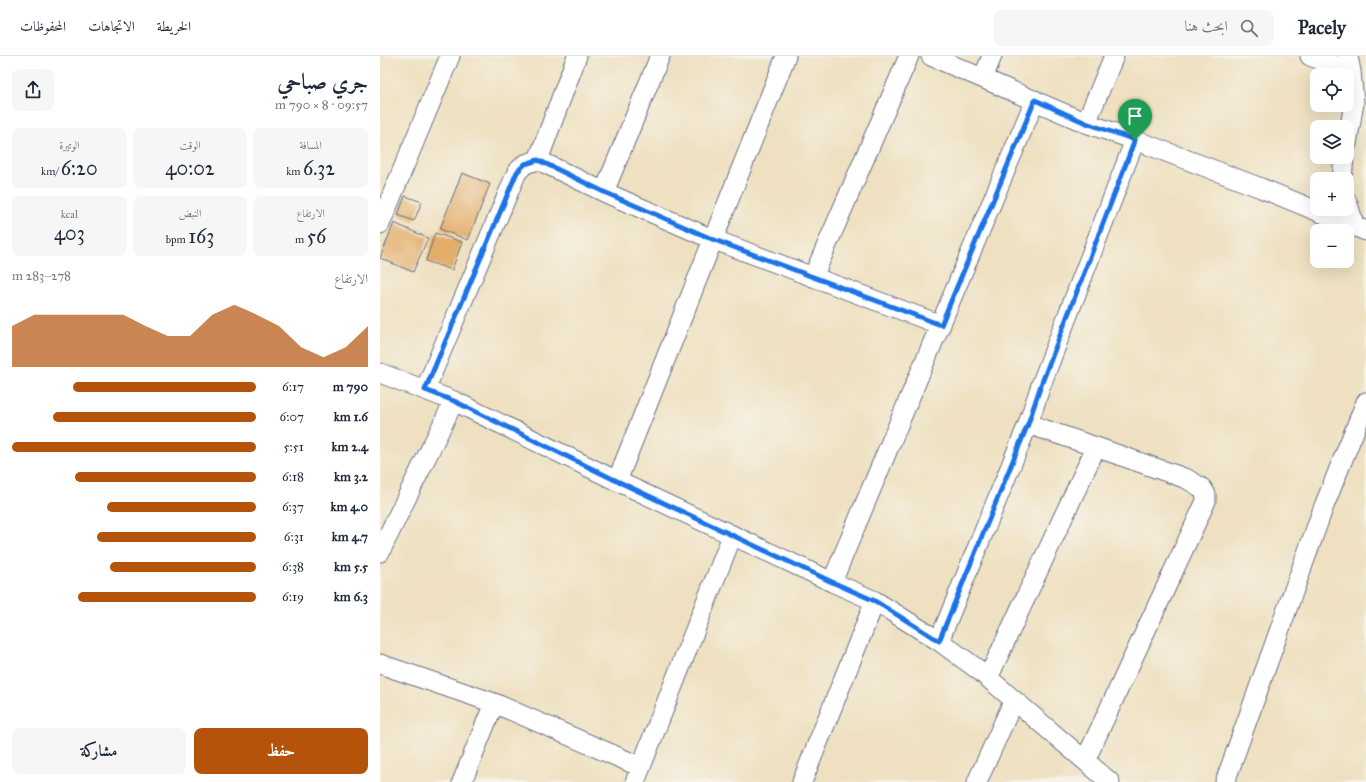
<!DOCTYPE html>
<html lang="ar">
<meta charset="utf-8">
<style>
body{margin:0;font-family:"IM FELL Great Primer",Amiri,serif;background:#f6f6f7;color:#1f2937;direction:rtl;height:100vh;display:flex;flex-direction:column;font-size:15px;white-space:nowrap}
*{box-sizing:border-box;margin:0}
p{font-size:13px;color:#747a83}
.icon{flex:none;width:22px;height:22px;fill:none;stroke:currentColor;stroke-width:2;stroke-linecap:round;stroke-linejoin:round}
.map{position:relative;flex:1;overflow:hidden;direction:ltr}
.drawer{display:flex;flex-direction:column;background:#fff;width:380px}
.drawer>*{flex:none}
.buttons{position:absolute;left:930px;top:12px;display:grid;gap:8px}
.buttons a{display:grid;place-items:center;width:44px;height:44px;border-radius:8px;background:#fff;box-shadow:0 4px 16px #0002;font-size:20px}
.pin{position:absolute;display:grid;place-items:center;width:34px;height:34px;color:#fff;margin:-41px -17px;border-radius:50% 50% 50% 0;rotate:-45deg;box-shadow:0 0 4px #0007}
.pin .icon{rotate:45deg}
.round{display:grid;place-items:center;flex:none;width:42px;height:42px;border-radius:8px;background:#f6f6f7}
.head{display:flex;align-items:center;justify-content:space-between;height:68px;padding:0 12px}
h1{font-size:22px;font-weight:600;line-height:30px}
.metrics{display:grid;grid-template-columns:repeat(3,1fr);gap:6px;height:68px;padding:4px 12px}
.metrics div{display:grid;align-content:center;border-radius:8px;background:#f6f6f7;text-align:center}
.metrics b{font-size:20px;font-weight:600}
.metrics small{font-size:11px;font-weight:400}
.metrics p{font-size:11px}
.chart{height:112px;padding:8px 12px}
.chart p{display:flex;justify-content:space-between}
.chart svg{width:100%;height:72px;margin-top:4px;fill:#b45309;opacity:.7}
.cta{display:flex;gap:8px;margin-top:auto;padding:8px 12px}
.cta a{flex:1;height:46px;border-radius:8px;background:#b45309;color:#fff;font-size:16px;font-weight:600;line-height:46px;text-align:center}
.cta a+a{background:#f6f6f7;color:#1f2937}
ul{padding:0 12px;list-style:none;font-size:13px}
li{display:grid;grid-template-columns:64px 48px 1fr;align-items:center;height:30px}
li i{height:10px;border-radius:5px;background:#b45309}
header{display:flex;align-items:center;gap:24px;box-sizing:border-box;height:56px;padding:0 20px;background:#fff;border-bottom:1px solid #e0e1e3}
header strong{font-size:19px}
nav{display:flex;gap:22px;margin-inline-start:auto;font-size:14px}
.search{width:280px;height:36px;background:#f6f6f7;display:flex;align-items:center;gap:10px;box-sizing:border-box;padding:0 14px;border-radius:8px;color:#747a83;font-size:15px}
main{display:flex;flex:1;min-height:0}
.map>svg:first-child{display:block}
.building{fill:#e2ae6a}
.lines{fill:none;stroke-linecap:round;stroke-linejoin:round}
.minor-casing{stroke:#656d80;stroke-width:21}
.minor{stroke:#fff;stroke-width:19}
.route-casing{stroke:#fff;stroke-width:8}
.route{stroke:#1a73e8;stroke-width:5}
</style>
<header>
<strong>Pacely</strong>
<div class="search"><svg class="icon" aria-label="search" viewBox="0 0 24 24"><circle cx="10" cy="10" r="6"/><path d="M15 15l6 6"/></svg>ابحث هنا</div>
<nav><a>الخريطة</a><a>الاتجاهات</a><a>المحفوظات</a></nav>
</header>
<main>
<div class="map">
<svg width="986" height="726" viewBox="0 0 986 726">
<rect width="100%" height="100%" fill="#f7f3e8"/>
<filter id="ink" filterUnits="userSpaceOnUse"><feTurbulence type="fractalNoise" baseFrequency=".025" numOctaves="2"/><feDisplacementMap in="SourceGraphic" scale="8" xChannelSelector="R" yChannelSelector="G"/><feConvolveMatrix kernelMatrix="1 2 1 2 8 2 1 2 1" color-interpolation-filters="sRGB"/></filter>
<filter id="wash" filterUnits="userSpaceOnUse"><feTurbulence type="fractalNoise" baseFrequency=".012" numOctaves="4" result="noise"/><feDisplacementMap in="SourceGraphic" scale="16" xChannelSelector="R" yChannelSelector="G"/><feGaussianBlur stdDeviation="0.9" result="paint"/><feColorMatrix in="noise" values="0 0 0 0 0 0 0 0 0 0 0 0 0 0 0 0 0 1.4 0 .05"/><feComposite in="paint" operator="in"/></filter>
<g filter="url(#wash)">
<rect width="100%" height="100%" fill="#eee0c0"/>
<g id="blocks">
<path class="building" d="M82,117L110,128L88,184L60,173Z
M25,140L42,146L34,165L18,159Z
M14,167L48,182L33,216L0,202Z
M55,177L82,186L72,214L46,205Z"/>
</g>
</g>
<g filter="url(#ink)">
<use href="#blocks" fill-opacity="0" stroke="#656d80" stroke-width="1"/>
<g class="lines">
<defs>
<path id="minor" d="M551,0L706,67L755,84L881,132L986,175
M930,0L971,15
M603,22L612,0
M706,67L734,0
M967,88L974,47L971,15L968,0
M158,104L224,136L332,183L561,269
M962,123L964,101
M224,136L280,0
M967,145L975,171
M0,168L70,0
M433,221L529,0
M0,317L74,345L237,425L452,526L495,545L559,585L600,615L730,726
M45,334L137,116L145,108L158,104L197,0
M648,368L716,391L807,423L822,432L826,439V445L705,705
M237,425L406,0
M0,496L74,345
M452,526L655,44
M559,585L648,368L661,329L755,84
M0,608L114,647L261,711
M608,622L716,391
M82,726L114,647
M255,726L352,480
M422,726L495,545
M597,726L634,644
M845,726L944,450L986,346"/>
</defs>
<use href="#minor" class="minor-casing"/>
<use href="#minor" class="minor"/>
</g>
</g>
<g class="lines" filter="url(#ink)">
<defs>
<path id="route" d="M655,44L706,67L755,84L661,329L648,368L559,585L495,545L452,526L237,425L74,345L45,334L137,116L145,108L158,104L224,136L332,183L561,269Z"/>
</defs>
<use href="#route" class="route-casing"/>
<use href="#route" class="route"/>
</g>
</svg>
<div class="buttons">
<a><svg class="icon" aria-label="locate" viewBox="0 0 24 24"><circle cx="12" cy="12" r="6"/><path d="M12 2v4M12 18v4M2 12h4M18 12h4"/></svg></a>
<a><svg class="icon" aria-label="layers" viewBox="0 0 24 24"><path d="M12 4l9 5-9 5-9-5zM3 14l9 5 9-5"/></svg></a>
<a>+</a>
<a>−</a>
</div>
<div class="pin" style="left:755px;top:84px;background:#1e9e55"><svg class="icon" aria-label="arrive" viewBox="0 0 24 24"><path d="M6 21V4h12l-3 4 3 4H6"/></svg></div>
</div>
<section class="drawer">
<div class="head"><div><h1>جري صباحي</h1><p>09:57 · 8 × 790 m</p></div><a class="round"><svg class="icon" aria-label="share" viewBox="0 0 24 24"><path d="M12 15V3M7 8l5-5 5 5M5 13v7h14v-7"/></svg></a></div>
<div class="metrics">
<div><p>المسافة</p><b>6.32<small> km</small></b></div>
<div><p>الوقت</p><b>40:02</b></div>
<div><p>الوتيرة</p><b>6:20<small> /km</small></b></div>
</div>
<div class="metrics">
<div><p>الارتفاع</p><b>56<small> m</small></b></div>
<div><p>النبض</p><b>163<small> bpm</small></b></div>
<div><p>kcal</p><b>403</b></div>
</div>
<div class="chart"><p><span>الارتفاع</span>278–283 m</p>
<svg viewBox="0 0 160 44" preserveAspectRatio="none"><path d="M0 44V19L10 12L20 12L30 12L40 12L50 12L60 19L70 25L80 25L90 12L100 6L110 12L120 19L130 32L140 38L150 32L160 19V44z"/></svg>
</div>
<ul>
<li><b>790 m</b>6:17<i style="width:75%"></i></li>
<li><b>1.6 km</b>6:07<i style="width:83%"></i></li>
<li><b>2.4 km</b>5:51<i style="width:100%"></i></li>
<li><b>3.2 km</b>6:18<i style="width:74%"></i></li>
<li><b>4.0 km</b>6:37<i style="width:61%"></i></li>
<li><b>4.7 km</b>6:31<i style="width:65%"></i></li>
<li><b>5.5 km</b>6:38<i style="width:60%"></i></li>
<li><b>6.3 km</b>6:19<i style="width:73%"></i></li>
</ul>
<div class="cta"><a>حفظ</a><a>مشاركة</a></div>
</section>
</main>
